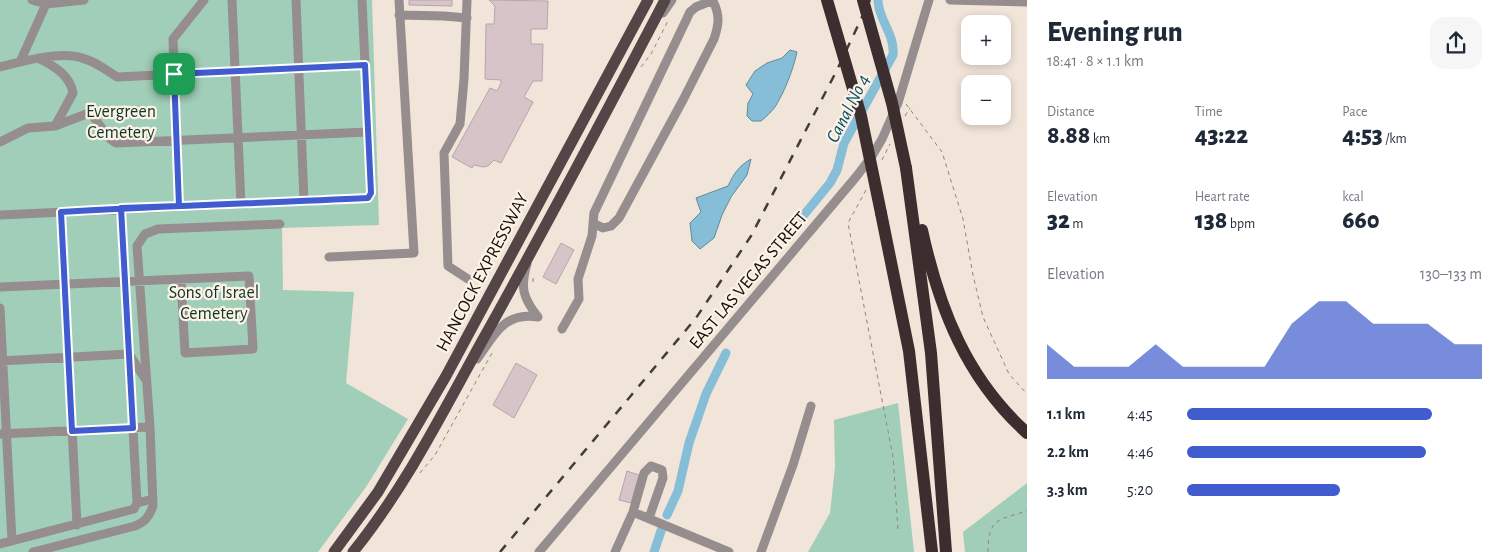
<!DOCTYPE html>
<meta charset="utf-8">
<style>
body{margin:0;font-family:"Alegreya Sans",sans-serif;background:#f6f6f7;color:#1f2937;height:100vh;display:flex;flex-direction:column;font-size:19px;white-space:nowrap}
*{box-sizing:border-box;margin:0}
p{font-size:16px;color:#747a83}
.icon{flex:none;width:28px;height:28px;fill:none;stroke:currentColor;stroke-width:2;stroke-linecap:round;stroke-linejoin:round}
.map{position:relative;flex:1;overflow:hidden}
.details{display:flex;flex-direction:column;background:#fff;width:475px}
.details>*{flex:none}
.fabs{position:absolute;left:961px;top:15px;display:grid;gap:10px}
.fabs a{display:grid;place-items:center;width:50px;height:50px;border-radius:10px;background:#fff;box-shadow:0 2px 8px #0003;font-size:25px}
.pin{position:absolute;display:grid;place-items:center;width:42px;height:42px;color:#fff;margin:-21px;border-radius:10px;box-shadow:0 2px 8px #0006}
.round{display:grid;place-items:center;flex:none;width:52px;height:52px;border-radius:15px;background:#f6f6f7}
.overview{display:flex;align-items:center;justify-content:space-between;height:85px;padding:0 20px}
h1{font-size:28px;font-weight:800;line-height:38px}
.metrics{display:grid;grid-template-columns:repeat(3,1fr);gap:8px;height:85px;padding:5px 20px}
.metrics div{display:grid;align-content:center}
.metrics b{font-size:25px;font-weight:800}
.metrics small{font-size:14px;font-weight:400}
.metrics p{font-size:14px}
.chart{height:140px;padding:10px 20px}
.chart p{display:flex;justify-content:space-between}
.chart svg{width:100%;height:90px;margin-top:5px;fill:#405cce;opacity:.7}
ul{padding:0 20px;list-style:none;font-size:16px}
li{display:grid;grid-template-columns:80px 60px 1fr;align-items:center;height:38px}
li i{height:12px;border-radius:6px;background:#405cce}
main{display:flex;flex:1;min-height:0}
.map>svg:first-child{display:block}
.green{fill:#a1ceb8}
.water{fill:#85bed6;stroke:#638a99}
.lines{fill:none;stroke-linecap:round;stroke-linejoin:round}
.canal{stroke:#85bed6;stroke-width:9}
.building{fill:#d6c4c9;stroke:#b6a5aa}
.path{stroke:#8e857d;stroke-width:1;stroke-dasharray:4 4;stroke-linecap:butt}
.minor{stroke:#968e8e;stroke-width:9}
.major{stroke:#544647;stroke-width:11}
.highway{stroke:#3c2e2f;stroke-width:12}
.rail{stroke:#433d38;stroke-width:2.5;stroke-dasharray:9 9;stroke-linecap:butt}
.highway-bridge{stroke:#3c2e2f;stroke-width:12}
.route-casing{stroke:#fff;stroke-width:10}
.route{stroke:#405cce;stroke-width:6}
.labels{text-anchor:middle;stroke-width:4.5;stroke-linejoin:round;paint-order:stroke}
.park-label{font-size:18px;fill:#0a3928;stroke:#fef1e6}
.street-label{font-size:18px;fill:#130f0b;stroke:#fef1e6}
.water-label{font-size:19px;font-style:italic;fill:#005169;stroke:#fef1e6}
</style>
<main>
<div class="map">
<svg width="1027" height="552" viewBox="0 0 1027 552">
<rect width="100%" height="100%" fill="#f1e4d9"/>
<path class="green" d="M0,0H372L379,225L282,228L283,290L354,292L346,383L408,419L366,487L318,552H0Z
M898,403L914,552H808L830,513L835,467L834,420Z
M1027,483V552H965L963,532Z"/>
<path class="water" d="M790,50L797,52C793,70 785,91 775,107C771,112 766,117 761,121H752L747,116L748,103L753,94L746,85L755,71L767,63L782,58Z
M751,159L747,175L731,197L722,215L714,238L700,249L692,241L690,223L701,212L696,198L728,186C734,173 739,166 751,159Z"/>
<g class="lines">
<path class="canal" d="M799,221L830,183L837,170L844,143L893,55C895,34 879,21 878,1
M667,515L678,491L689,443L706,394L726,353
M654,552L662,528"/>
</g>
<path class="building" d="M409,0H452V6L409,5Z
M489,0L548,1L547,29H531V44H543L542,81H533L524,97L533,102L501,163L494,160L488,166L483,167L474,165L472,168L452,157L490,88L497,91L501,83V80L485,79L486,24H494L495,6Z
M561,243L574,250L556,284L543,277Z
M516,363L537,375L514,418L493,405Z
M627,471L639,475L631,503L619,500Z"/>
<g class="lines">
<path class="path" d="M641,67L651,54L669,19
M906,104L942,152L963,219L973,275L983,317L1009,374L1027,394
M905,116L910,108
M882,160L890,144
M866,190L848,223L893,457L898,530
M533,278V286
M420,473L435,455L492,353
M988,552C988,518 998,520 1027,511"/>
<path class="minor" d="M232,0L241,204
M296,0L304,201
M467,0L464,79L460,124L444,153L448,266L468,279
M950,0L1027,2
M46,4L84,0
M663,13L672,0
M399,15L444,16L467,18
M20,62L46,4L32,0
M0,67C23,61 59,51 82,58C95,61 106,70 117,77L365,65
M55,126L89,113L92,115L110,139L116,143L368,132
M0,142L28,128L55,126L73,93C70,75 54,66 38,58
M179,206L173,39L204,0
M121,208L137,503
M61,212L77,525
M0,215L368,198L371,193L362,0
M593,223L603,228L611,226L619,218L683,100L714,39C719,24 720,15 713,1
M329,257L414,253L399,0
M527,264C520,288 523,298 538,317
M0,287L249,276L253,349L185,353L181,279
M0,308L12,541
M562,329L579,299L578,279L592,236L594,213L690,12L696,7L713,0
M477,359C494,336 504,311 538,317
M0,361L129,354L146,380
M0,434L150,427
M633,512L644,473L651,466L662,470L663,478L649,518
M0,544L134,509L137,503L153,499
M33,552L135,526C145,522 149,517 153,506L150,427L137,246L145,234L158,229L280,224
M539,552L856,177L872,156L882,139L898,103L929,0
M615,552L633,512L729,552
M761,552L793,465L811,406"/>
<path class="major" d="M334,552L378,492L446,376L648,0
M353,552C404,489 442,414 481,343C544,230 605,115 665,0"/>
<path class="highway" d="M906,168L931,353L946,552
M881,213L909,351L932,552
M922,230C939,308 966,378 1027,433"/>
<path class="rail" d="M500,552L696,318L751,236L837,70L870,0"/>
<path class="highway-bridge" d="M827,0L861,116L881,213
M863,0L892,103L906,168"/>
</g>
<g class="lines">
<defs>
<path id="route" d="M174,74L179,206L121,208L133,428L72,431L61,212C163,206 265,203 368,198L371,193L365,65L174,74"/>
</defs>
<use href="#route" class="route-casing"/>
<use href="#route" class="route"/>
</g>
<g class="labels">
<g class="park-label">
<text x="121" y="117">Evergreen<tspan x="121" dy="21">Cemetery</tspan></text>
<text x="214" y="298">Sons of Israel<tspan x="214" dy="21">Cemetery</tspan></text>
</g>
<g class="street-label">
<text transform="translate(482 272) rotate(-62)" y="6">HANCOCK EXPRESSWAY</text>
<text transform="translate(748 280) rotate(-50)" y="6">EAST LAS VEGAS STREET</text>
</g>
<g class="water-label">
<text transform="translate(847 108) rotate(-63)" y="7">Canal No 4</text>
</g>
</g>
</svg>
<div class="fabs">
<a>+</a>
<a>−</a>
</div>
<div class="pin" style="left:174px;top:74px;background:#1e9e55"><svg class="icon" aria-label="arrive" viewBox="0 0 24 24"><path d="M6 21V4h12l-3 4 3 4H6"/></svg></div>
</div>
<section class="details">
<div class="overview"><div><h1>Evening run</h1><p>18:41 · 8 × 1.1 km</p></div><a class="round"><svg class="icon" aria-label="share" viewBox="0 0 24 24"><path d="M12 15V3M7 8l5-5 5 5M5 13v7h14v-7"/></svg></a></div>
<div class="metrics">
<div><p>Distance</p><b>8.88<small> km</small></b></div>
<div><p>Time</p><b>43:22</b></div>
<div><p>Pace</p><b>4:53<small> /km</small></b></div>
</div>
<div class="metrics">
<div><p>Elevation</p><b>32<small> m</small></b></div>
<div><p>Heart rate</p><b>138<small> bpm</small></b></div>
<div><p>kcal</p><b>660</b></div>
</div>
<div class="chart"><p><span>Elevation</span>130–133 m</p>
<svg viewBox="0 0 160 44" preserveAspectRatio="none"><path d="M0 44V27L10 38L20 38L30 38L40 27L50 38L60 38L70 38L80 38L90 17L100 6L110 6L120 17L130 17L140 17L150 27L160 27V44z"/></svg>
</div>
<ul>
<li><b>1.1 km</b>4:45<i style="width:83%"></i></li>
<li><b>2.2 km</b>4:46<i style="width:81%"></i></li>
<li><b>3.3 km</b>5:20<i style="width:52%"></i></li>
</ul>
</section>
</main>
